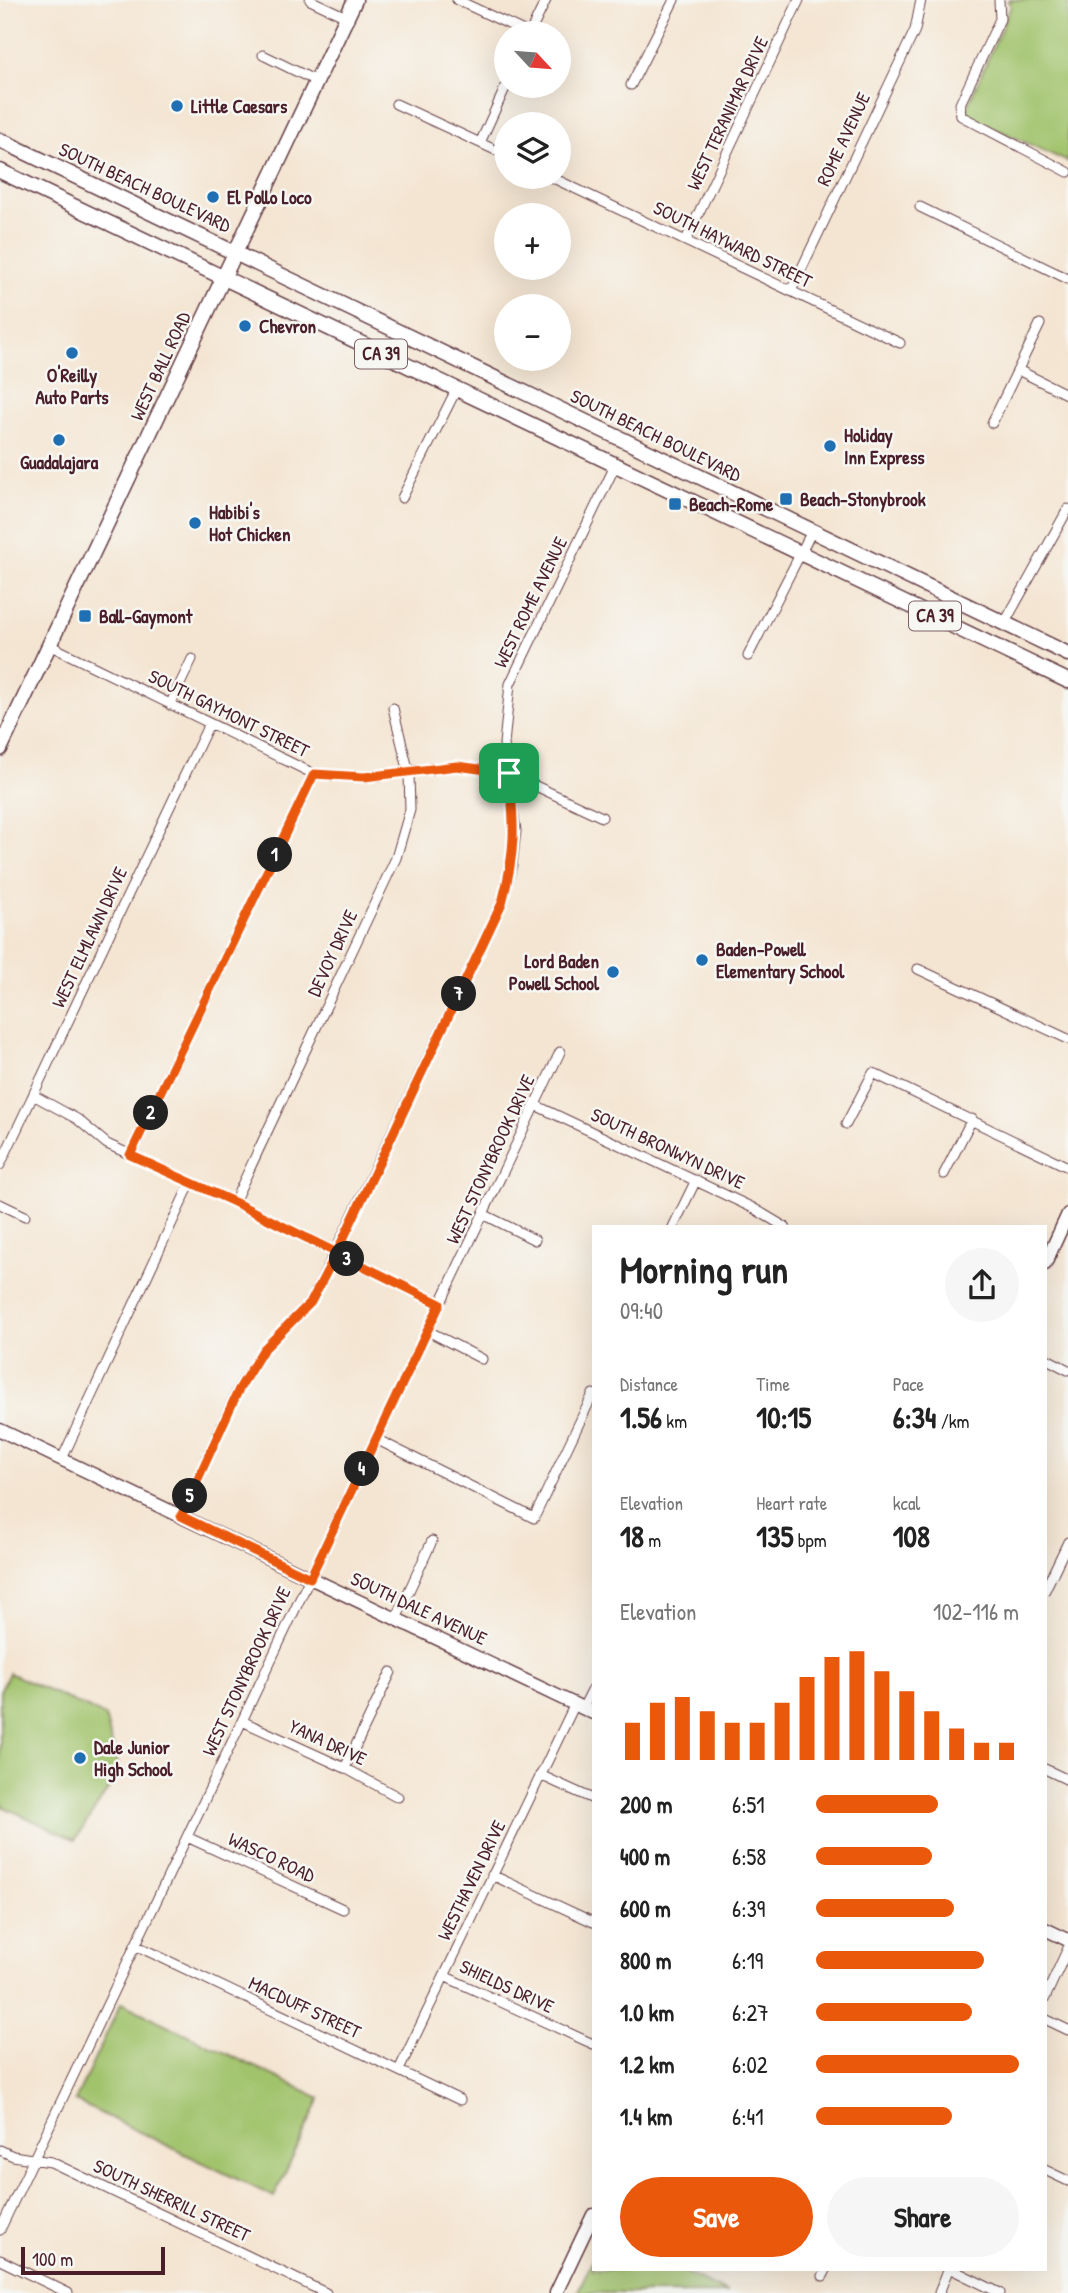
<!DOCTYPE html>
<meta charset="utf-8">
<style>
body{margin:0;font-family:"Patrick Hand",sans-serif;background:#f6f6f6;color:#222;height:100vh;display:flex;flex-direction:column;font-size:26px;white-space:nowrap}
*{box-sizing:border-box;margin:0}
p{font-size:23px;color:#767676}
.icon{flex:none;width:38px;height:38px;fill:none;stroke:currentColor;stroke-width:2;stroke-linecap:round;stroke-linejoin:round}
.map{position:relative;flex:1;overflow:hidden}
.drawer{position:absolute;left:592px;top:1225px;width:455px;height:1046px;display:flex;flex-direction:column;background:#fff;border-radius:0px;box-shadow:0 7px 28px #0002}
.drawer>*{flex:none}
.needle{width:46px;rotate:116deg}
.buttons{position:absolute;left:494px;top:21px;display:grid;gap:14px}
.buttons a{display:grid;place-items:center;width:77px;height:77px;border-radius:50%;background:#fff;box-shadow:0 7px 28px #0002;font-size:35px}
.scale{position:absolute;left:21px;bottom:18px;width:144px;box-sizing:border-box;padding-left:7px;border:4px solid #4a1f2b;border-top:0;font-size:19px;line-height:24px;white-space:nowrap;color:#4a1f2b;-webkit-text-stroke:5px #f6f6f2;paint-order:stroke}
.pin{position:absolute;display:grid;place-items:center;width:60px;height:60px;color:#fff;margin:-30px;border-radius:14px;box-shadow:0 4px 10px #0006}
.km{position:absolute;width:35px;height:35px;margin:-18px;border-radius:50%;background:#222;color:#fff;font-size:19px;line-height:35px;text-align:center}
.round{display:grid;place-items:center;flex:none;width:74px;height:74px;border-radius:37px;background:#f6f6f6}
.headline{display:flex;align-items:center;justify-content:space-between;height:119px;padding:0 28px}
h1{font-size:38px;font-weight:700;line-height:52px}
.figures{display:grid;grid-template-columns:repeat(3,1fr);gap:10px;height:119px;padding:7px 28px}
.figures div{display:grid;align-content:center}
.figures b{font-size:30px;font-weight:700}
.figures small{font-size:19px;font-weight:400}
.figures p{font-size:19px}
.chart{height:196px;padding:14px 28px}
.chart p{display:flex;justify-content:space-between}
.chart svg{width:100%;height:126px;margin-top:7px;stroke:#ea580c;stroke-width:6}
.cta{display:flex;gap:14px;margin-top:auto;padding:14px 28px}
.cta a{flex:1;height:80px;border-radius:42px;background:#ea580c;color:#fff;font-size:28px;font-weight:700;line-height:80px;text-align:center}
.cta a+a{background:#f6f6f6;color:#222}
ul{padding:0 28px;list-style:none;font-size:23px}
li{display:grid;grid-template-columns:112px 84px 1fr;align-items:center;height:52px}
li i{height:18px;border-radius:9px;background:#ea580c}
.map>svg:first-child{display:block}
.green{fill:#a1c36c;stroke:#76714c;stroke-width:2}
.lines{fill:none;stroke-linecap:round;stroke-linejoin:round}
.street-casing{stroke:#643d44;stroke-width:11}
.secondary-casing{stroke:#643d44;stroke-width:15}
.primary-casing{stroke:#643d44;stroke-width:17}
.street{stroke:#fff;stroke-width:9}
.secondary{stroke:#fff;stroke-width:12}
.primary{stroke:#fff;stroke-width:14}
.route-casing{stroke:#fff;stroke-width:14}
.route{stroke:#ea580c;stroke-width:9}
.poi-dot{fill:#1f6fb2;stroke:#f6f6f2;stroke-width:2.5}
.labels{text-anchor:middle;stroke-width:5;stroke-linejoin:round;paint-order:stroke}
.shield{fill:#f6f6f2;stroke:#7e6067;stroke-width:2}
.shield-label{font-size:18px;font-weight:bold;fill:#4a1f2b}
.poi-label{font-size:19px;font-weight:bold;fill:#4a1f2b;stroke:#f6f6f2;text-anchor:start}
.street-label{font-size:19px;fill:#4a1f2b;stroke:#f6f6f2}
</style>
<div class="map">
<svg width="1068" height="2293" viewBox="0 0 1068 2293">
<rect width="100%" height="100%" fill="#f6f6f2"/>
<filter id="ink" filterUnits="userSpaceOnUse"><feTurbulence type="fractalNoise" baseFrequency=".0143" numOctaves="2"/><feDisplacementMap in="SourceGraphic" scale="14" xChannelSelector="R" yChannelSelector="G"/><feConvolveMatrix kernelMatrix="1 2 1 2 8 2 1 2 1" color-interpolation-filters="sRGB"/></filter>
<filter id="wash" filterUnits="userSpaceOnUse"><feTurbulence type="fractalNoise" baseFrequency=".00686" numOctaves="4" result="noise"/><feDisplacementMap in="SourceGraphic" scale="28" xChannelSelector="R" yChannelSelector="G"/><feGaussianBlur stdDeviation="1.57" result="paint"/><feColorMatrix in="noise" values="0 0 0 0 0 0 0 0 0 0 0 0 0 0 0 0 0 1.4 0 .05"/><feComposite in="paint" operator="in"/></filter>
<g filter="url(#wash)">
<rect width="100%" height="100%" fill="#f4e5d2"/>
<path class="green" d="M1008,0H1068V162L964,114L1011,6Z
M9,1673L105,1716L119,1772L75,1840L0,1805V1691Z
M121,2003L320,2098L274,2197L75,2101Z
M593,2259V2270H679L728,2293H577Z"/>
</g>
<g filter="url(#ink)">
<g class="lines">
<defs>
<path id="street" d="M310,0L346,17
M457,0L528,33
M999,0L1000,19L960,104L961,116L1068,172
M530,33L546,0
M263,55L316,81
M631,85L674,0
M396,104L506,155
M480,143L506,86
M551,177L900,343
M920,207L1068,279
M686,240L799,0
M791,291L915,30L921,0
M1018,370L1068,395
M992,423L1040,324
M402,498L456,390
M1004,624L1068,509
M49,645L314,774L364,777L458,766L508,773L602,817
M748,656L811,533
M170,705L192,659
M918,969L1068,1039
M33,1095L77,1119L107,1144L234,1202L440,1304
M535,1105L753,1208L785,1227
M846,1124L873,1073L1068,1167
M130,1155L314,774
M0,1165L209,724
M944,1174L972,1119
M234,1202L396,858L410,810L409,773L393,708
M0,1204L25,1216
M483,1214L535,1240
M673,1227L696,1180
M428,1331L482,1359
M1045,1358L1068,1370
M376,1439L534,1518L593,1394
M62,1459L190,1184
M181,1516L238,1389L263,1350L311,1302L502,903L512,865L516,831L504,744L510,684L616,464
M1045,1590L1068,1542
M396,1619L432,1541
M583,1708L593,1688
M242,1721L345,1768L398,1797
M345,1768L391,1672
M1045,1769L1068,1780
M540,1775L593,1799
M187,1837L343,1909
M492,1875L593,1922
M135,1945L460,2100
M444,1976L593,2044
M1045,1998L1068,1948
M1045,2019L1068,2030
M399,2070L575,1704
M0,2150L13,2156L51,2162L326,2293
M1045,2170L1068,2181
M0,2230L560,1052
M0,2260L68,2293
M953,2270L1000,2293
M823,2276L826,2270
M939,2293L948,2270"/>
<path id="secondary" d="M1045,1264L1068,1214
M0,1430L593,1713
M1045,1929L1068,1940
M556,2293L593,2215"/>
<path id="primary" d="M0,140L1068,654
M0,171L1068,681
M0,749L355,0"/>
</defs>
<use href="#street" class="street-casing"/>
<use href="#secondary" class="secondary-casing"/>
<use href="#primary" class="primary-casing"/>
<use href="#street" class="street"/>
<use href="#secondary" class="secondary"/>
<use href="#primary" class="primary"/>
</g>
</g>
<g class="lines" filter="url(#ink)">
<defs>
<path id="route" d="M509,773L457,766L364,777L314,774L130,1155L234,1202L440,1304L310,1578L181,1516L239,1389L263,1350L311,1302L336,1254L502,903C516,851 515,825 509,773"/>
</defs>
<use href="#route" class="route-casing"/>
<use href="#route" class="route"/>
</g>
<g class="poi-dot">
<circle cx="177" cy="106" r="7"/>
<circle cx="213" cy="197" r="7"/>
<circle cx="245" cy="326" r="7"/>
<circle cx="72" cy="353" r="7"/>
<circle cx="59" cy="440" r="7"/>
<circle cx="830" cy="446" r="7"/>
<rect x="779" y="492" width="14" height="14" rx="3.5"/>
<rect x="668" y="497" width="14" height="14" rx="3.5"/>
<circle cx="195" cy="523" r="7"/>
<rect x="78" y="609" width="14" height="14" rx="3.5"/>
<circle cx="702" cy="960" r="7"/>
<circle cx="613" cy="972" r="7"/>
<circle cx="80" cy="1758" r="7"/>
</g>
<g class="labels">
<g class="shield">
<rect x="355" y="339.5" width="52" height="29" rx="5"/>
<rect x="909" y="601.5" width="52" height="29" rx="5"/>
</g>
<g class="shield-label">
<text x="381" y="360">CA 39</text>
<text x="935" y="622">CA 39</text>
</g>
<g class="poi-label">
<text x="191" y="113">Little Caesars</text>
<text x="227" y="204">El Pollo Loco</text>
<text x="259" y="333">Chevron</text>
<text x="72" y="382" text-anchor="middle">O'Reilly<tspan x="72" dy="22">Auto Parts</tspan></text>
<text x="844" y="442">Holiday<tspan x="844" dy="22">Inn Express</tspan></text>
<text x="59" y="469" text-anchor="middle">Guadalajara</text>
<text x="800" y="506">Beach-Stonybrook</text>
<text x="689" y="511">Beach-Rome</text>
<text x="209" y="519">Habibi's<tspan x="209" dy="22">Hot Chicken</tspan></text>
<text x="99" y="623">Ball-Gaymont</text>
<text x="716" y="956">Baden-Powell<tspan x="716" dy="22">Elementary School</tspan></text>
<text x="599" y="968" text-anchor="end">Lord Baden<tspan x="599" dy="22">Powell School</tspan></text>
<text x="94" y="1754">Dale Junior<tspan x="94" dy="22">High School</tspan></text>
</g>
<g class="street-label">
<text transform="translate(727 113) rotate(-65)" y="7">WEST TERANIMAR DRIVE</text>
<text transform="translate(843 139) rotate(-65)" y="7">ROME AVENUE</text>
<text transform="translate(145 187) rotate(25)" y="7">SOUTH BEACH BOULEVARD</text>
<text transform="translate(733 244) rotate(26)" y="7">SOUTH HAYWARD STREET</text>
<text transform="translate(160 366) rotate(-65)" y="7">WEST BALL ROAD</text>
<text transform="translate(656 435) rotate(26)" y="7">SOUTH BEACH BOULEVARD</text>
<text transform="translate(530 602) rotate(-64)" y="7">WEST ROME AVENUE</text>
<text transform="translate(229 713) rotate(26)" y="7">SOUTH GAYMONT STREET</text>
<text transform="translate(89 937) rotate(-65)" y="7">WEST ELMLAWN DRIVE</text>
<text transform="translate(332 953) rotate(-65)" y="7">DEVOY DRIVE</text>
<text transform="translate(668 1148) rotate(25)" y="7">SOUTH BRONWYN DRIVE</text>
<text transform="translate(490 1159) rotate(-65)" y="7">WEST STONYBROOK DRIVE</text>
<text transform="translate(419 1608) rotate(25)" y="7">SOUTH DALE AVENUE</text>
<text transform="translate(246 1671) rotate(-65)" y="7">WEST STONYBROOK DRIVE</text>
<text transform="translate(328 1742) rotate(25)" y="7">YANA DRIVE</text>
<text transform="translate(272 1857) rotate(25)" y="7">WASCO ROAD</text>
<text transform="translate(471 1880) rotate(-64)" y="7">WESTHAVEN DRIVE</text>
<text transform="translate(507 1986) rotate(25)" y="7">SHIELDS DRIVE</text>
<text transform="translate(305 2007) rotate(25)" y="7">MACDUFF STREET</text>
<text transform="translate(172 2200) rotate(25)" y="7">SOUTH SHERRILL STREET</text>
</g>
</g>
</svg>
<div class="buttons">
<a><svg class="needle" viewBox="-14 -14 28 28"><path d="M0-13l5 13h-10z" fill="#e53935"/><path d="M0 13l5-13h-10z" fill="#767676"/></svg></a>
<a><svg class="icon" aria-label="layers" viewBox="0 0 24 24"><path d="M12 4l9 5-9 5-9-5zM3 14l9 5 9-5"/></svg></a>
<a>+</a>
<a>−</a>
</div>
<div class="scale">100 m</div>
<div class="pin" style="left:509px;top:773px;background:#1e9e55"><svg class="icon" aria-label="arrive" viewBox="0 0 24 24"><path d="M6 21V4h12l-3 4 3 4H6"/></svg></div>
<b class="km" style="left:275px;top:855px">1</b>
<b class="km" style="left:151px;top:1113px">2</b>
<b class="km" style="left:347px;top:1259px">3</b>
<b class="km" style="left:362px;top:1469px">4</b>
<b class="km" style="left:190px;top:1496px">5</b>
<b class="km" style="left:459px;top:994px">7</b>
<section class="drawer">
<div class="headline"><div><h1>Morning run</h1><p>09:40</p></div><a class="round"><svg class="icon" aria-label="share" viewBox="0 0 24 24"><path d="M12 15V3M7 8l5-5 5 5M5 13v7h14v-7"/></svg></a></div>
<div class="figures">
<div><p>Distance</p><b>1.56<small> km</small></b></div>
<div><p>Time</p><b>10:15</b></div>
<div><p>Pace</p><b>6:34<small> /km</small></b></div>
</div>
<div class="figures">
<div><p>Elevation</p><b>18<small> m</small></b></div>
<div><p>Heart rate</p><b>135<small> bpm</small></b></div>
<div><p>kcal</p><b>108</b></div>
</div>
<div class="chart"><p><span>Elevation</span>102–116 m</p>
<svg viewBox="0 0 160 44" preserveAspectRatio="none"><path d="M5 44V31M15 44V24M25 44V22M35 44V27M45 44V31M55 44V31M65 44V24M75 44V15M85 44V8M95 44V6M105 44V13M115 44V20M125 44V27M135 44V33M145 44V38M155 44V38"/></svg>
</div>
<ul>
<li><b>200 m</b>6:51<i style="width:60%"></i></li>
<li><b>400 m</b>6:58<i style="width:57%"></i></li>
<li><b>600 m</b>6:39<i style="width:68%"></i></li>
<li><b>800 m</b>6:19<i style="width:83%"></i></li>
<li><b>1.0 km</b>6:27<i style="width:77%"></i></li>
<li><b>1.2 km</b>6:02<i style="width:100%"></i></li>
<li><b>1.4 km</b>6:41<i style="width:67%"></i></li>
</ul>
<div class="cta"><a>Save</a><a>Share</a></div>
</section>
</div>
